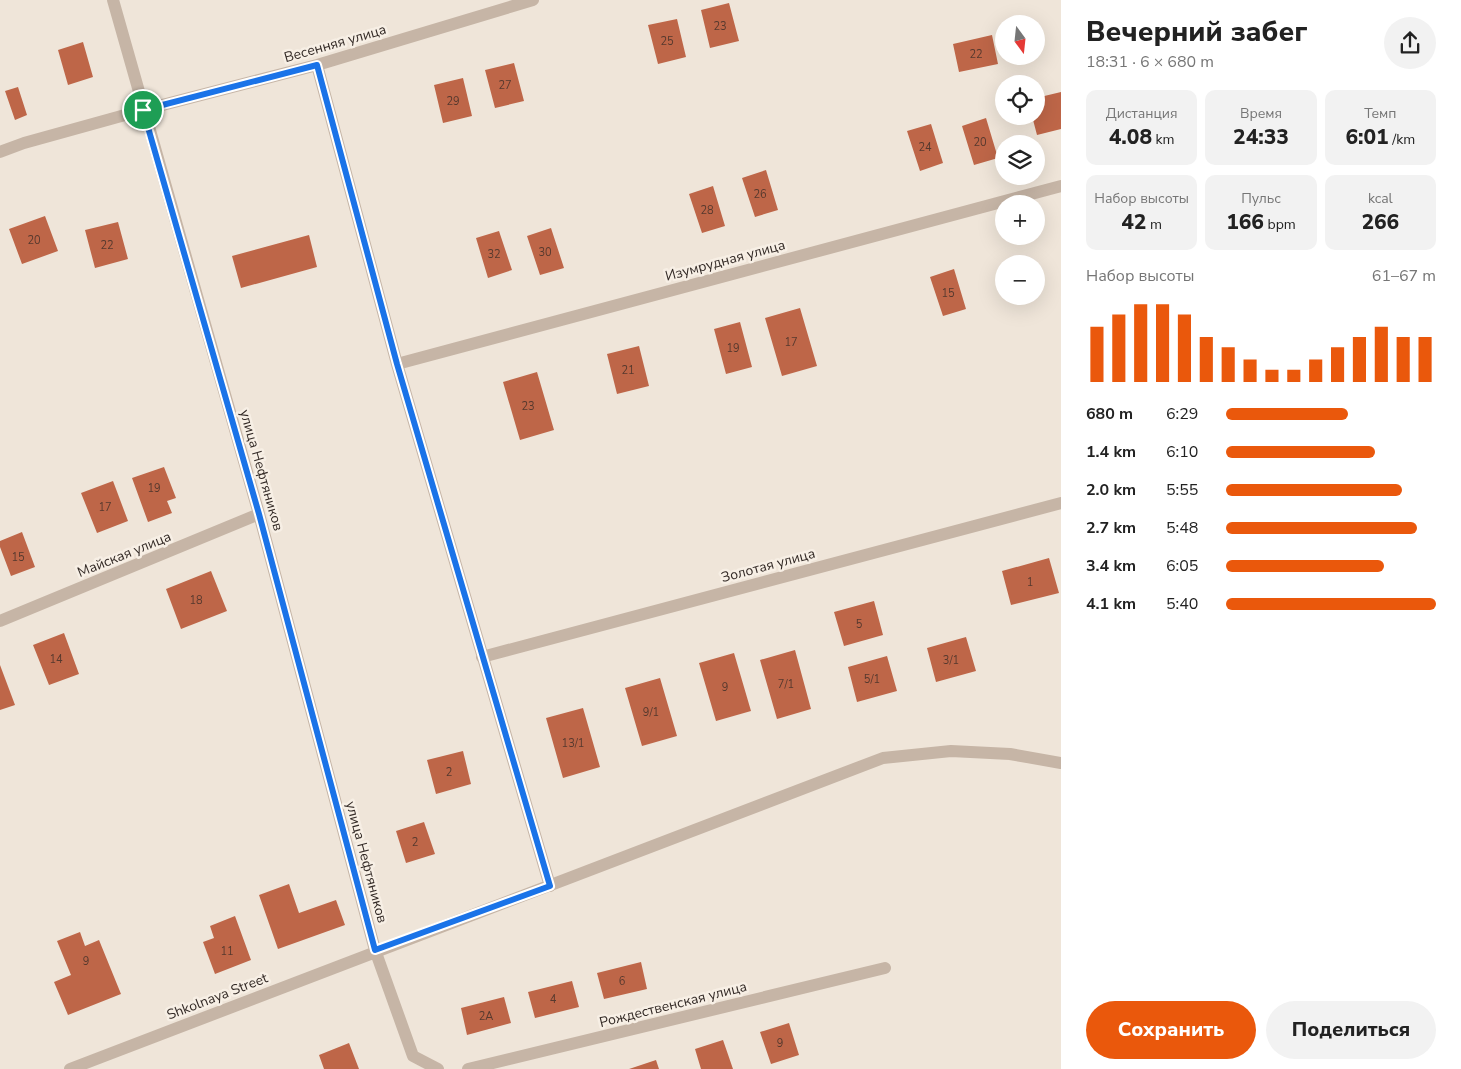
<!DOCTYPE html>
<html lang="ru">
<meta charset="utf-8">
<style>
body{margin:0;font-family:"Nunito Sans",sans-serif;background:#f2f2f2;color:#222;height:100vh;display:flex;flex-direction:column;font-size:19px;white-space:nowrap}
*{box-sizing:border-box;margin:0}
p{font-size:16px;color:#767676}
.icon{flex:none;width:28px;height:28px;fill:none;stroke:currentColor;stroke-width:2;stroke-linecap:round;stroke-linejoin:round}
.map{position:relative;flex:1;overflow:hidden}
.side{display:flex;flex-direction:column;background:#fff;width:400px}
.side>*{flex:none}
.needle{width:32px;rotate:165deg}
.controls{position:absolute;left:995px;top:15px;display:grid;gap:10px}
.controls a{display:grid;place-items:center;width:50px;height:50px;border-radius:50%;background:#fff;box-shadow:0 5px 20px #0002;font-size:25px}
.pin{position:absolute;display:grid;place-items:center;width:42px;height:42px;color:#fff;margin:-21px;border:2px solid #fff;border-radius:50%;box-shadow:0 1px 5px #0007}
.round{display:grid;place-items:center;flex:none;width:52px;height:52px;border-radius:26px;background:#f2f2f2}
.headline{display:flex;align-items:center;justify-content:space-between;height:85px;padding:0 25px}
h1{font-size:28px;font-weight:800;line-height:38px}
.figures{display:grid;grid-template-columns:repeat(3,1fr);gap:8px;height:85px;padding:5px 25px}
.figures div{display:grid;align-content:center;border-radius:10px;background:#f2f2f2;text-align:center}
.figures b{font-size:21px;font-weight:800}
.figures small{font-size:14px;font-weight:400}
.figures p{font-size:14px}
.chart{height:140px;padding:10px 25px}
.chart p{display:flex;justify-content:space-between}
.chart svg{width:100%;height:90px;margin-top:5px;stroke:#ea580c;stroke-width:6}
.primary-button{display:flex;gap:10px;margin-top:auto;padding:10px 25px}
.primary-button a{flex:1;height:58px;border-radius:30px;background:#ea580c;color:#fff;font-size:20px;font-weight:800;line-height:58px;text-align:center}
.primary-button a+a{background:#f2f2f2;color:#222}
ul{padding:0 25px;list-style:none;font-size:16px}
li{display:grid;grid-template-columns:80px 60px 1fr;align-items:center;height:38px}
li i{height:12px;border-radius:6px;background:#ea580c}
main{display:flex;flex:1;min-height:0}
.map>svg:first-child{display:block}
.building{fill:#be6648}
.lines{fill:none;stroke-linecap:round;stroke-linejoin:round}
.minor{stroke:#c6b5a6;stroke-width:12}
.route-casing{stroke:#fff;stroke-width:10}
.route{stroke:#1a73e8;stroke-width:6}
.labels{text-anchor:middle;stroke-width:5;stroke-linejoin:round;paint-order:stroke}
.number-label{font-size:11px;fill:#56392e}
.street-label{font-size:14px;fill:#332a26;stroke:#f7efe5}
</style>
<main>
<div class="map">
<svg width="1061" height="1069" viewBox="0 0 1061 1069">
<rect width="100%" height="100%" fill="#efe5d9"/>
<path class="building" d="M729,3L739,41L710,48L701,10Z
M677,19L686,57L658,64L648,25Z
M992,35L998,64L959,72L953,44Z
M83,42L93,77L68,85L58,50Z
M514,63L524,101L495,108L485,70Z
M463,78L472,116L443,123L434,85Z
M18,87L27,115L15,120L5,91Z
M1061,92V129L1037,135L1032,116H1036V98Z
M986,118L998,158L974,165L962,126Z
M931,124L943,163L920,171L907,131Z
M766,170L778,210L755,217L742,178Z
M713,186L725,226L702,233L689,194Z
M45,216L58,251L22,264L9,229Z
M118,222L128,259L95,268L85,230Z
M551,228L564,268L540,275L527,236Z
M499,231L512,270L488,278L476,238Z
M309,235L317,267L241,288L232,256Z
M954,269L966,309L943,316L930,277Z
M800,308L817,366L782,376L765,318Z
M740,322L752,367L726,374L714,329Z
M639,346L649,386L617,394L607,354Z
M537,372L554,430L520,440L503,382Z
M164,467L176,498L167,501L172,513L148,522L132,478Z
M113,481L128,521L97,533L81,493Z
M22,532L35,567L11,576L0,547V541Z
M1049,558L1059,593L1011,605L1002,571Z
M211,571L227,611L181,629L166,589Z
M874,601L883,635L844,646L834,612Z
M64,633L79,674L49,685L33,645Z
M966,637L976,671L936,682L927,648Z
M795,650L811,709L777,719L760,660Z
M734,653L751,711L716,721L699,663Z
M887,656L897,691L857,702L848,667Z
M0,665L15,705L0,710Z
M660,678L677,736L642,746L625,688Z
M583,708L600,767L563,778L546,718Z
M463,751L471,784L436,794L427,760Z
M424,822L435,854L406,863L396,831Z
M289,884L299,913L336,900L345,925L278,949L259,895Z
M235,916L251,960L215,974L203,942L214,938L210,926Z
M80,932L85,946L99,940L121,994L68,1015L54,982L71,975L57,941Z
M641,962L647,989L604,999L597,973Z
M572,981L579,1007L535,1018L528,992Z
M504,997L511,1023L467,1035L461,1008Z
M789,1023L799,1055L771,1064L760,1032Z
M723,1040L733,1069H701L695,1049Z
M349,1043L359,1069H324L319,1055Z
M656,1060L659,1069H629Z"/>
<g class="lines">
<path class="minor" d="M113,0L259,514L375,950L413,1056L438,1069
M317,65L397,364L550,886
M0,152L24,143L143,110L317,65L533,0
M397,364L1061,186
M0,621L259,514
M482,657L1061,503
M70,1069L883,758L951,751L1010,754L1061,763
M468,1069L885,968"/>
</g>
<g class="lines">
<defs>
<path id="route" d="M317,65L397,364L550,886L375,950L259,514L143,110Z"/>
</defs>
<use href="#route" class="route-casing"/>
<use href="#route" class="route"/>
</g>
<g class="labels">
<g class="number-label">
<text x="720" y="30">23</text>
<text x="667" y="45">25</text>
<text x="976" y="58">22</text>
<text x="505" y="89">27</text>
<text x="453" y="105">29</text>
<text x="980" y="146">20</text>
<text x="925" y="151">24</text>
<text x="760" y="198">26</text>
<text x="707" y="214">28</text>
<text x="34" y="244">20</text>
<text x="107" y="249">22</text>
<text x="545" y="256">30</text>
<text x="494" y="258">32</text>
<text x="948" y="297">15</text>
<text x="791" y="346">17</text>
<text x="733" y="352">19</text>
<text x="628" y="374">21</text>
<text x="528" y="410">23</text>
<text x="154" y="492">19</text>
<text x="105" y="511">17</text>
<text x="18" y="561">15</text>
<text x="1030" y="586">1</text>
<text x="196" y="604">18</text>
<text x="859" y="628">5</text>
<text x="56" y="663">14</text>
<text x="951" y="664">3/1</text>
<text x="872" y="683">5/1</text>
<text x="786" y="688">7/1</text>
<text x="725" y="691">9</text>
<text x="651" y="716">9/1</text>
<text x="573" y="747">13/1</text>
<text x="449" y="776">2</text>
<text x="415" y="846">2</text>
<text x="227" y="955">11</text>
<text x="86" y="965">9</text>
<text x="622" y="985">6</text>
<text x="553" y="1003">4</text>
<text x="486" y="1020">2А</text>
<text x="780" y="1047">9</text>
</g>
<g class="street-label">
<text transform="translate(335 43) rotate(-16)" y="5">Весенняя улица</text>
<text transform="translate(725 260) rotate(-15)" y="5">Изумрудная улица</text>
<text transform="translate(262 470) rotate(74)" y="5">улица Нефтяников</text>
<text transform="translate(124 554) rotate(-22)" y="5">Майская улица</text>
<text transform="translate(768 565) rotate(-15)" y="5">Золотая улица</text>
<text transform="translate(367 862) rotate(75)" y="5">улица Нефтяников</text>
<text transform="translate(217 996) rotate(-21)" y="5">Shkolnaya Street</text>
<text transform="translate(673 1004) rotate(-14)" y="5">Рождественская улица</text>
</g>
</g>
</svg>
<div class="controls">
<a><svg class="needle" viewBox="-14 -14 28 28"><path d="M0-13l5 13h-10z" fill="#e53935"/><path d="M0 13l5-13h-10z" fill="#767676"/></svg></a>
<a><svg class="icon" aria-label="locate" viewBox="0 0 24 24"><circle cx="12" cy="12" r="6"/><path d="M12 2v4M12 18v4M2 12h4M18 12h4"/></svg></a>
<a><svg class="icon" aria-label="layers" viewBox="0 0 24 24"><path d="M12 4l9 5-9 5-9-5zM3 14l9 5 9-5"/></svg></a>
<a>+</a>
<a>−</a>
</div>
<div class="pin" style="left:143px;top:110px;background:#1e9e55"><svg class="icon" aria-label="arrive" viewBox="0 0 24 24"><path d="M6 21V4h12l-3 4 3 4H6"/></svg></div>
</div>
<section class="side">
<div class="headline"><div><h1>Вечерний забег</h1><p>18:31 · 6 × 680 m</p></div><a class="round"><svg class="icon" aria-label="share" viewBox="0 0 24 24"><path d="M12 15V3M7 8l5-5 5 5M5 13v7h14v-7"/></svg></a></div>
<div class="figures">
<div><p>Дистанция</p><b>4.08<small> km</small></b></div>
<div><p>Время</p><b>24:33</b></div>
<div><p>Темп</p><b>6:01<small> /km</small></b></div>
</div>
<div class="figures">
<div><p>Набор высоты</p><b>42<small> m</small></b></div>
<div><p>Пульс</p><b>166<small> bpm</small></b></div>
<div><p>kcal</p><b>266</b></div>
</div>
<div class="chart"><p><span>Набор высоты</span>61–67 m</p>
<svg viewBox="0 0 160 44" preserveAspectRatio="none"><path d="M5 44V17M15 44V11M25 44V6M35 44V6M45 44V11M55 44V22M65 44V27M75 44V33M85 44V38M95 44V38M105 44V33M115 44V27M125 44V22M135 44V17M145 44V22M155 44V22"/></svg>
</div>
<ul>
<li><b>680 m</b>6:29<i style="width:58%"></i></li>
<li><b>1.4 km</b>6:10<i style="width:71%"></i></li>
<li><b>2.0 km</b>5:55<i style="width:84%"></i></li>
<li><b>2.7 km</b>5:48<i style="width:91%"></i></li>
<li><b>3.4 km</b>6:05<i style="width:75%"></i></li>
<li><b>4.1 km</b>5:40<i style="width:100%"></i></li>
</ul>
<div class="primary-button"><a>Сохранить</a><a>Поделиться</a></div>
</section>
</main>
